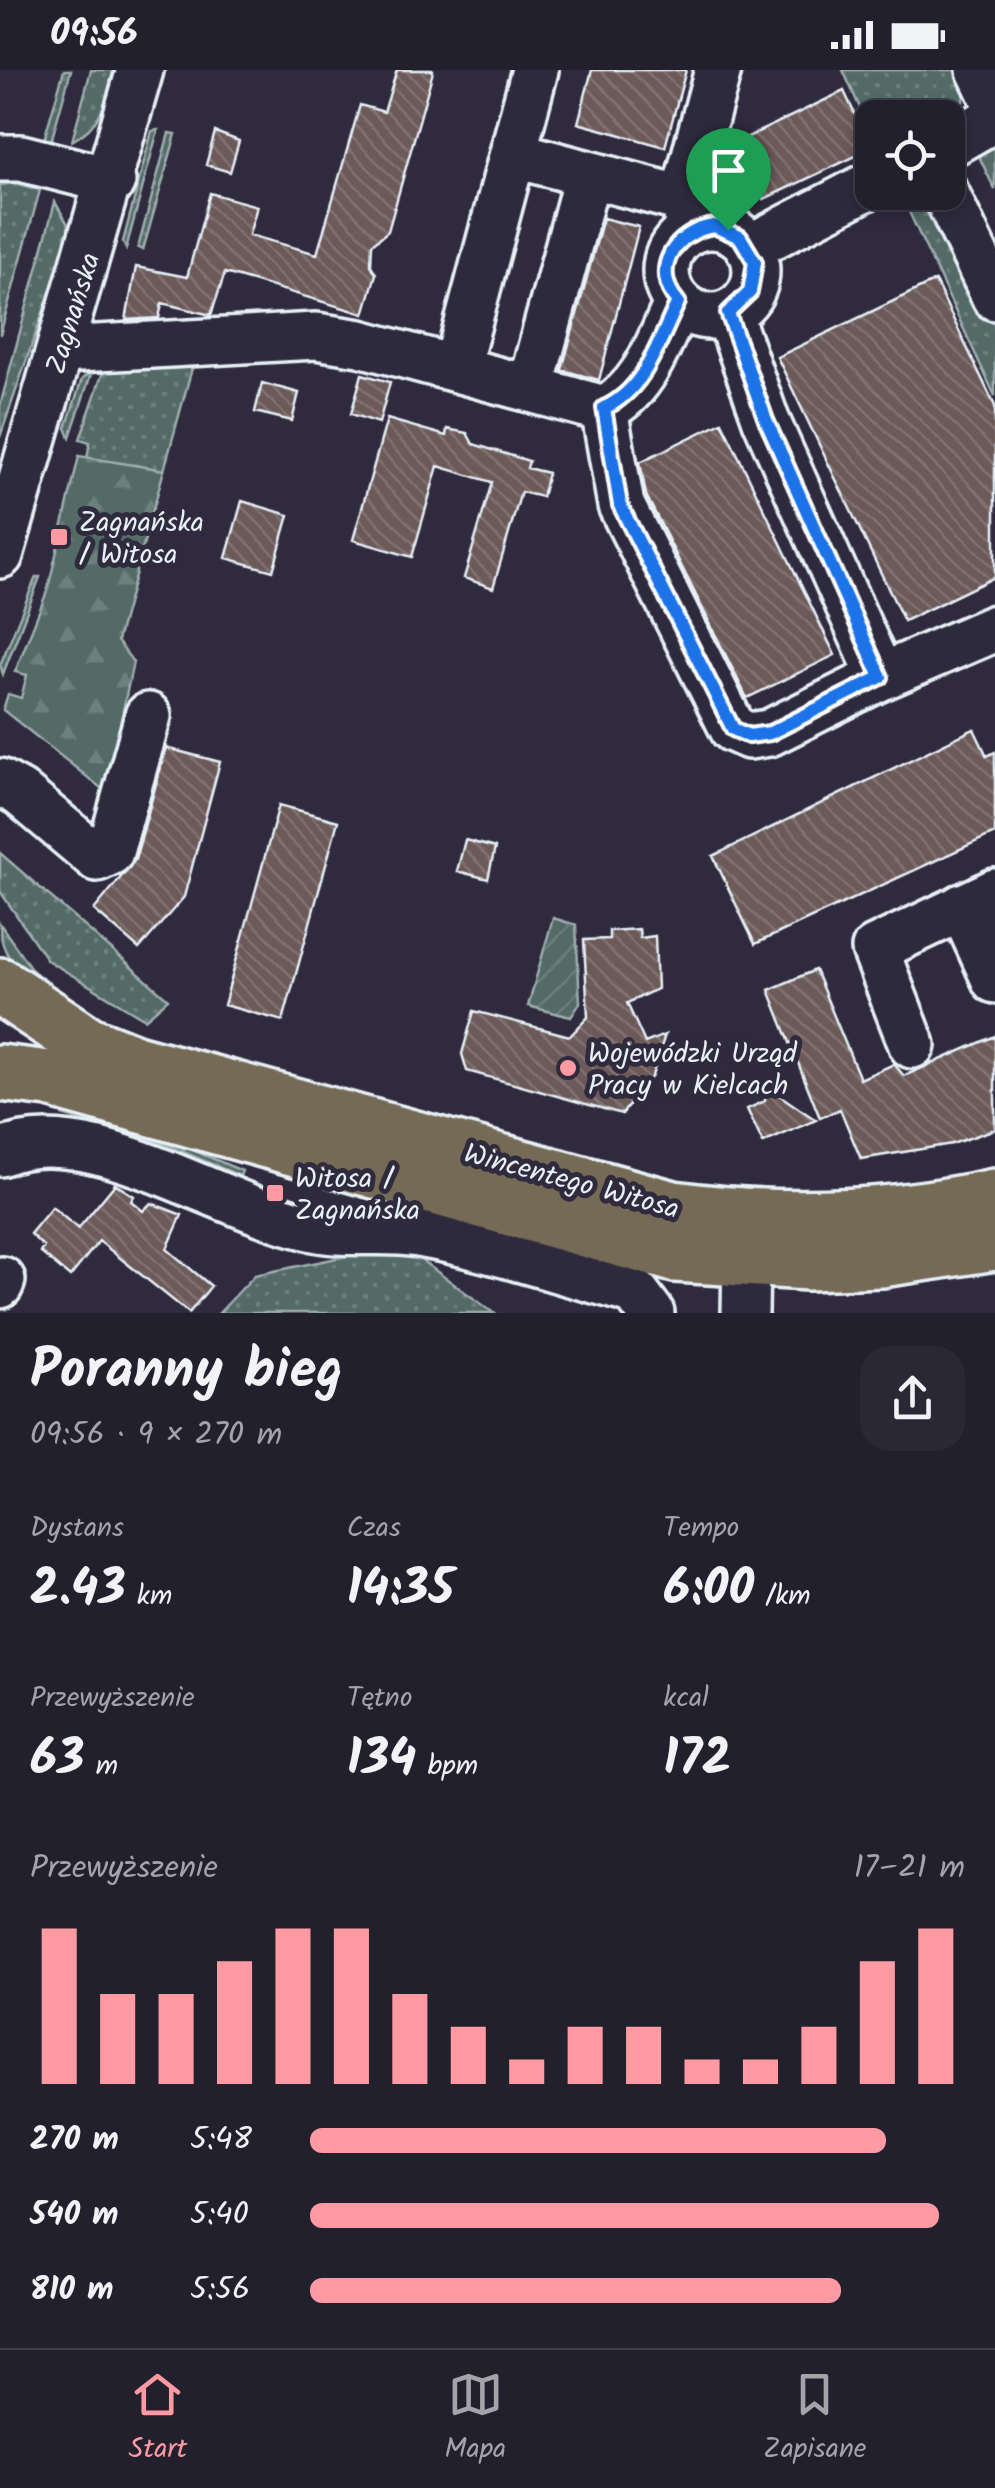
<!DOCTYPE html>
<html lang="pl">
<meta charset="utf-8">
<style>
body{margin:0;font-family:Kalam,sans-serif;background:#2b2836;color:#f1f3f6;height:100vh;display:flex;flex-direction:column;font-size:38px;white-space:nowrap}
*{box-sizing:border-box;margin:0}
p{font-size:32px;color:#a3a3aa}
.icon{flex:none;width:55px;height:55px;fill:none;stroke:currentColor;stroke-width:2;stroke-linecap:round;stroke-linejoin:round}
.map{position:relative;height:1243px;overflow:hidden}
.panel{display:flex;flex-direction:column;background:#23202e;flex:1}
.panel>*{flex:none}
.controls{position:absolute;left:855px;top:30px;display:grid;gap:20px}
.controls a{display:grid;place-items:center;width:110px;height:110px;border-radius:20px;background:#23202e;box-shadow:0 5px 15px #0003,0 0 0 2px #403e4a;font-size:50px}
.pin{position:absolute;display:grid;place-items:center;width:85px;height:85px;color:#fff;margin:-102px -42px;border-radius:50% 50% 50% 0;rotate:-45deg;box-shadow:0 0 10px #0007}
.pin .icon{rotate:45deg}
.round{display:grid;place-items:center;flex:none;width:105px;height:105px;border-radius:30px;background:#2b2836}
.head{display:flex;align-items:center;justify-content:space-between;height:170px;padding:0 30px}
h1{font-size:55px;font-weight:800;line-height:75px}
.metrics{display:grid;grid-template-columns:repeat(3,1fr);gap:15px;height:170px;padding:10px 30px}
.metrics div{display:grid;align-content:center}
.metrics b{font-size:50px;font-weight:800}
.metrics small{font-size:28px;font-weight:400}
.metrics p{font-size:28px}
.chart{height:280px;padding:20px 30px}
.chart p{display:flex;justify-content:space-between}
.chart svg{width:100%;height:180px;margin-top:10px;stroke:#ff9aa2;stroke-width:6}
ul{padding:0 30px;list-style:none;font-size:32px}
li{display:grid;grid-template-columns:160px 120px 1fr;align-items:center;height:75px}
li i{height:25px;border-radius:12px;background:#ff9aa2}
.status{display:flex;justify-content:space-between;align-items:center;height:70px;padding:0 50px;background:#23202e;direction:ltr}
.status svg{height:28px;fill:currentColor}
.dock{display:flex;justify-content:space-around;align-items:center;height:140px;border-top:2px solid #403e4a;background:#23202e;font-size:28px;color:#a3a3aa}
.dock a{display:grid;justify-items:center;gap:5px}
.dock .active{color:#ff9aa2}
.map>svg:first-child{display:block}
.grass{fill:url(#grass-dots);stroke:#9eaeaf;stroke-width:2.5}
.forest{fill:url(#forest-firs);stroke:#9eaeaf;stroke-width:2.5}
.garden{fill:url(#garden-furrows);stroke:#9eaeaf;stroke-width:2.5}
.building{fill:url(#building-back-hatch);stroke:#e8f1f8;stroke-width:2.5}
.lines{fill:none;stroke-linecap:round;stroke-linejoin:round}
.minor-casing{stroke:#e8f1f8;stroke-width:52}
.major-casing{stroke:#e8f1f8;stroke-width:62}
.minor{stroke:#2f2a3d;stroke-width:45}
.major{stroke:#756a55;stroke-width:55}
.route-casing{stroke:#fff;stroke-width:20}
.route{stroke:#1a73e8;stroke-width:12}
.poi-dot{fill:#ff9aa2;stroke:#2f2a3d;stroke-width:4}
.labels{text-anchor:middle;stroke-width:10;stroke-linejoin:round;paint-order:stroke}
.street-label{font-size:28px;fill:#e8f1f8;stroke:#2f2a3d}
.poi-label{font-size:28px;fill:#e8f1f8;stroke:#2f2a3d;text-anchor:start}
</style>
<div class="status"><b>09:56</b><svg viewBox="0 0 49 12"><path d="M0 12V9h3v3zM5 12V6h3v6zM10 12V3h3v9zM15 12V0h3v12zM26 1h20v11H26zM47 4h2v5h-2z"/></svg></div>
<div class="map">
<svg width="995" height="1243" viewBox="0 0 995 1243">
<defs>
<pattern id="grass-dots" width="8" height="8" patternUnits="userSpaceOnUse" patternTransform="scale(2.5)"><rect width="8" height="8" fill="#536a66"/><path d="M2 2h.1M6 6h.1" fill="none" stroke="#6c807d" stroke-width="1.8" stroke-linecap="round"/></pattern>
<pattern id="forest-firs" width="22" height="20" patternUnits="userSpaceOnUse" patternTransform="scale(2.5)"><rect width="22" height="20" fill="#536a66"/><path d="M5 1l3.5 6h-7zM16 11l3.5 6h-7z" fill="#6c807d"/></pattern>
<pattern id="garden-furrows" width="10" height="10" patternUnits="userSpaceOnUse" patternTransform="scale(2.5)"><rect width="10" height="10" fill="#536a66"/><path d="M-1 1l2-2M0 10L10 0M9 11l2-2" fill="none" stroke="#6c807d"/></pattern>
<pattern id="building-back-hatch" width="6" height="6" patternUnits="userSpaceOnUse" patternTransform="scale(2.5)"><rect width="6" height="6" fill="#6c5a59"/><path d="M-1 5l2 2M0 0l6 6M5-1l2 2" fill="none" stroke="#817272"/></pattern>
</defs>
<rect width="100%" height="100%" fill="#2f2a3d"/>
<filter id="ink" filterUnits="userSpaceOnUse"><feTurbulence type="fractalNoise" baseFrequency=".01" numOctaves="2"/><feDisplacementMap in="SourceGraphic" scale="20" xChannelSelector="R" yChannelSelector="G"/><feConvolveMatrix kernelMatrix="1 2 1 2 8 2 1 2 1" color-interpolation-filters="sRGB"/></filter>
<g filter="url(#ink)">
<path class="grass" d="M64,0H71L50,75L43,73Z
M91,0H113C106,32 103,54 72,71Z
M843,0H958L965,20L960,46L948,53V48H872V65Z
M158,60L126,179L123,172L152,61Z
M169,63L176,64L143,180L138,178Z
M984,75L995,77V120L975,78Z
M16,113L40,120L0,265V115Z
M920,123L942,141L995,255V326L902,127Z
M55,132L69,156L66,176L0,367V336Z
M194,291L164,400L87,388L90,372L80,369L104,299Z
M92,301L70,367L66,358L82,309Z
M36,507H40L3,604L0,595Z
M0,783L168,929L145,949L47,890L0,821Z
M0,854L32,900L63,926C30,906 0,896 0,854Z
M61,1034L136,1056L242,1101L240,1106L167,1075L62,1045Z
M400,1175L494,1243H219L255,1205Z"/>
<path class="forest" d="M79,386L164,400L117,571L133,592L106,722L3,640L8,624L21,628L27,605L15,602L48,519Z"/>
<path class="garden" d="M553,848L576,855L580,933L571,947L528,936Z"/>
<path class="building" d="M397,0H433L432,5L388,161L372,174L371,195L376,204L364,244L225,203L211,245L162,233L159,248L126,250L136,197L187,207L210,123L257,136L249,165L317,184L360,35L384,42Z
M592,0H686L665,77L578,53Z
M844,21L871,79L764,129L737,72Z
M215,62L239,71L230,102L206,95Z
M603,148L639,157L599,310L562,300Z
M935,211L995,336V507L904,551L777,287Z
M362,304L390,312L379,353L351,344Z
M262,313L299,323L292,351L255,342Z
M387,349L446,366L447,359L467,363L473,374L529,391L527,398L548,403L542,427L521,422L493,518L464,508L492,412L438,396L412,487L353,470Z
M722,352L835,585L747,628L646,425L640,392Z
M242,431L289,445L273,501L226,488Z
M974,659L987,686L995,682V763L755,874L713,786Z
M166,678L220,692L184,827L139,879L94,840L135,790Z
M279,735L338,751L283,951L224,935Z
M465,770L495,778L488,809L457,801Z
M639,859L640,868L655,866L657,919L627,933L645,973L665,965L652,1006L622,1044L467,1001L462,984L474,941L570,966L588,947L584,870L609,869V861Z
M815,900L860,1009L894,994L904,1006L995,966V1059L952,1074L861,1089L840,1039L820,1048L769,920Z
M766,1016L816,1050L763,1073L747,1039L765,1031Z
M115,1114L134,1126L131,1131L143,1141L151,1133L182,1145L167,1179L211,1216L189,1243L99,1171L70,1207L40,1182L44,1177L30,1164L52,1137L78,1159Z"/>
<g class="lines">
<defs>
<path id="minor" d="M980,0L995,31
M948,75L995,48
M513,84L686,130
M0,88H21L112,111
M945,122L995,227
M666 201a45 45 0 1 1 90 0a45 45 0 1 1-90 0Z
M687,159L689,108L718,0
M749,178L872,114
M728,243L766,350L881,607L995,558
M60,280L316,266L360,273L604,339C645,320 659,271 678,232
M456,299L535,0
M530,319L588,104
M604,339L621,435L733,659L749,666L769,663L881,607
M0,485L140,0
M0,712L20,723L97,788L110,782L148,646
M962,837L995,910
M912,975L875,879L995,822
M0,1083C88,1044 226,1143 319,1159C351,1165 386,1158 418,1164C487,1176 556,1200 624,1218L636,1223L651,1243
M0,1215L2,1210
M745,1243L746,1190"/>
<path id="major" d="M0,916L87,974L135,993L673,1139C782,1154 888,1150 995,1127
M0,1003L49,1009L675,1184L808,1192L881,1189L995,1172"/>
</defs>
<use href="#minor" class="minor-casing"/>
<use href="#major" class="major-casing"/>
<use href="#minor" class="minor"/>
<use href="#major" class="major"/>
</g>
</g>
<g class="lines" filter="url(#ink)">
<defs>
<path id="route" d="M714,156L740,167L755,192L750,222L728,243L766,350L881,607L770,663L749,666L733,659L620,435L604,338C645,320 659,271 678,232C649,199 676,161 714,156Z"/>
</defs>
<use href="#route" class="route-casing"/>
<use href="#route" class="route"/>
</g>
<g class="poi-dot">
<rect x="49" y="457" width="20" height="20" rx="5"/>
<circle cx="568" cy="998" r="10"/>
<rect x="265" y="1113" width="20" height="20" rx="5"/>
</g>
<g class="labels">
<g class="street-label">
<text transform="translate(72 243) rotate(-73)" y="10">Zagnańska</text>
<text transform="translate(572 1110) rotate(15)" y="10">Wincentego Witosa</text>
</g>
<g class="poi-label">
<text x="79" y="461">Zagnańska<tspan x="79" dy="32">/ Witosa</tspan></text>
<text x="588" y="992">Wojewódzki Urząd<tspan x="588" dy="32">Pracy w Kielcach</tspan></text>
<text x="295" y="1117">Witosa /<tspan x="295" dy="32">Zagnańska</tspan></text>
</g>
</g>
</svg>
<div class="controls">
<a><svg class="icon" aria-label="locate" viewBox="0 0 24 24"><circle cx="12" cy="12" r="6"/><path d="M12 2v4M12 18v4M2 12h4M18 12h4"/></svg></a>
</div>
<div class="pin" style="left:728px;top:160px;background:#1e9e55"><svg class="icon" aria-label="arrive" viewBox="0 0 24 24"><path d="M6 21V4h12l-3 4 3 4H6"/></svg></div>
</div>
<section class="panel">
<div class="head"><div><h1>Poranny bieg</h1><p>09:56 · 9 × 270 m</p></div><a class="round"><svg class="icon" aria-label="share" viewBox="0 0 24 24"><path d="M12 15V3M7 8l5-5 5 5M5 13v7h14v-7"/></svg></a></div>
<div class="metrics">
<div><p>Dystans</p><b>2.43<small> km</small></b></div>
<div><p>Czas</p><b>14:35</b></div>
<div><p>Tempo</p><b>6:00<small> /km</small></b></div>
</div>
<div class="metrics">
<div><p>Przewyższenie</p><b>63<small> m</small></b></div>
<div><p>Tętno</p><b>134<small> bpm</small></b></div>
<div><p>kcal</p><b>172</b></div>
</div>
<div class="chart"><p><span>Przewyższenie</span>17–21 m</p>
<svg viewBox="0 0 160 44" preserveAspectRatio="none"><path d="M5 44V6M15 44V22M25 44V22M35 44V14M45 44V6M55 44V6M65 44V22M75 44V30M85 44V38M95 44V30M105 44V30M115 44V38M125 44V38M135 44V30M145 44V14M155 44V6"/></svg>
</div>
<ul>
<li><b>270 m</b>5:48<i style="width:88%"></i></li>
<li><b>540 m</b>5:40<i style="width:96%"></i></li>
<li><b>810 m</b>5:56<i style="width:81%"></i></li>
</ul>
</section>
<nav class="dock">
<a class="active"><svg class="icon" aria-label="home" viewBox="0 0 24 24"><path d="M3 11l9-7 9 7M6 9v11h12V9"/></svg>Start</a>
<a><svg class="icon" aria-label="map" viewBox="0 0 24 24"><path d="M3 6l6-2 6 2 6-2v14l-6 2-6-2-6 2zM9 4v14M15 6v14"/></svg>Mapa</a>
<a><svg class="icon" aria-label="saved" viewBox="0 0 24 24"><path d="M7 4h10v16l-5-4-5 4z"/></svg>Zapisane</a>
</nav>
